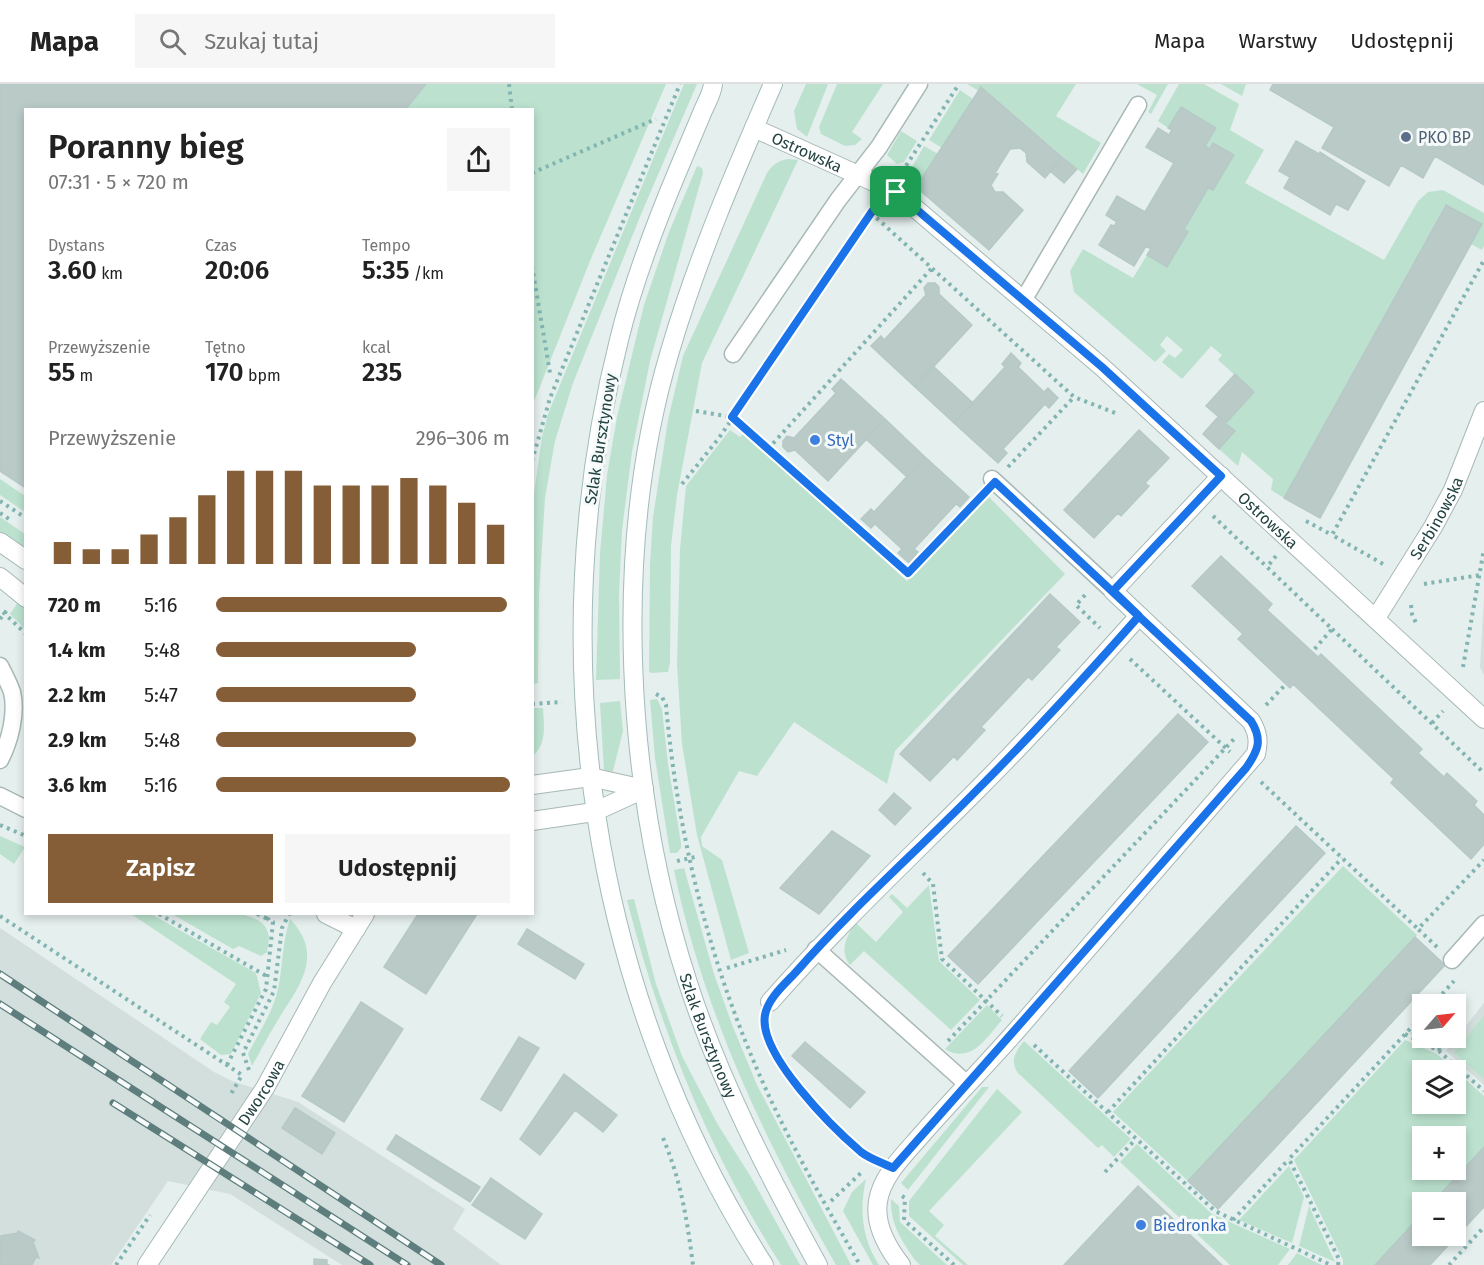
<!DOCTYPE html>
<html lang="pl">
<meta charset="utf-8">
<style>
body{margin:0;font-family:"Fira Sans",sans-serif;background:#f6f6f6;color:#222;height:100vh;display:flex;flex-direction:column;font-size:22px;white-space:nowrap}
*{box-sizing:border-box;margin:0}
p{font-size:20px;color:#767676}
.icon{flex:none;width:33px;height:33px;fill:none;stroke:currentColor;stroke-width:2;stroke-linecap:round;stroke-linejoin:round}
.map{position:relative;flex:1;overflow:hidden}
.drawer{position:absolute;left:24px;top:24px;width:510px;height:807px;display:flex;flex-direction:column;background:#fff;border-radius:0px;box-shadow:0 3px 9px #0003}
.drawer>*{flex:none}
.needle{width:39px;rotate:62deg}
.buttons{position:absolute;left:1412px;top:910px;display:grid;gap:12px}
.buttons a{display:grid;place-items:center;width:54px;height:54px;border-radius:0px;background:#fff;box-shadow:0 3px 9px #0003;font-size:30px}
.pin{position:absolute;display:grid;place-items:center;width:51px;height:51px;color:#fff;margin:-26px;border-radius:12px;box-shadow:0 3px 9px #0006}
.round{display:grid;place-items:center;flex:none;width:63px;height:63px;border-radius:0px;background:#f6f6f6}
.summary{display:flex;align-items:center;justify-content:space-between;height:102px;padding:0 24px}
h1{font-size:33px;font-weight:600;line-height:45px}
.figures{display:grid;grid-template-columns:repeat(3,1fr);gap:9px;height:102px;padding:6px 24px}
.figures div{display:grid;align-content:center}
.figures b{font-size:26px;font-weight:600}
.figures small{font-size:16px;font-weight:400}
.figures p{font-size:16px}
.chart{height:168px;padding:12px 24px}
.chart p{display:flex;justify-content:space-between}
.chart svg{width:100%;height:108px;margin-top:6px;stroke:#855e38;stroke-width:6}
.cta{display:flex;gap:12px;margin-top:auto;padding:12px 24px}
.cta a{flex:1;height:69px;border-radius:0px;background:#855e38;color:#fff;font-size:24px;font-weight:600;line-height:69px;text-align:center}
.cta a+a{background:#f6f6f6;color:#222}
ul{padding:0 24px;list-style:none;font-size:20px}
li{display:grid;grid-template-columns:96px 72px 1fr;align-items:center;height:45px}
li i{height:15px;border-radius:8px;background:#855e38}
header{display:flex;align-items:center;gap:36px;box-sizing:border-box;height:84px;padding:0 30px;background:#fff;border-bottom:2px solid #e0e0e0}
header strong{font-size:28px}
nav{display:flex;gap:33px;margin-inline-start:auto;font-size:21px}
.search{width:420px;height:54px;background:#f6f6f6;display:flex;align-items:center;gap:15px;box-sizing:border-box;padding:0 21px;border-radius:0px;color:#767676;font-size:22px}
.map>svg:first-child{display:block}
.built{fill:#d2dfdd}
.green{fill:#bce2cf;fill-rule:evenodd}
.building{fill:#b9cac7;stroke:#b6c9c6;stroke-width:1.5}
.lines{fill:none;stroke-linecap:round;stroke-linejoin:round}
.service-casing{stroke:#a7b8b6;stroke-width:19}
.minor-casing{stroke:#a7b8b6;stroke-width:20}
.tertiary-casing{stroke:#a7b8b6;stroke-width:20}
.secondary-casing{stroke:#a2bcba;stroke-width:20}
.path{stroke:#82b5b2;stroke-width:4;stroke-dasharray:3 4.5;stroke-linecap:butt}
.service{stroke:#fff;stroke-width:16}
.minor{stroke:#fff;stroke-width:18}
.tertiary{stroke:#fff;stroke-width:18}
.secondary{stroke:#fff;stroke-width:18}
.rail-casing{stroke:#5d7e7d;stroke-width:7}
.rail{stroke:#f6fbfa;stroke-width:4.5;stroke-dasharray:14;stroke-linecap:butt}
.route-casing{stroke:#fff;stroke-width:12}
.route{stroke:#1a73e8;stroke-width:8}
.service-dot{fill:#5c6f8a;stroke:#f6fbfa;stroke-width:2}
.shop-dot{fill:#3f7fe0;stroke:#f6fbfa;stroke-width:2}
.labels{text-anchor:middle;stroke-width:6;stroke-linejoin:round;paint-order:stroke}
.service-label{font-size:16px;fill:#4e5e75;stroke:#f6fbfa;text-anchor:start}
.street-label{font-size:16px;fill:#224342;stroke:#f6fbfa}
.shop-label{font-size:16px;fill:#366cbe;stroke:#f6fbfa;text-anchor:start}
</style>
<header>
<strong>Mapa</strong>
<div class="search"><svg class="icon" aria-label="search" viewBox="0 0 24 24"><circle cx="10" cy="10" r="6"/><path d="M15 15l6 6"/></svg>Szukaj tutaj</div>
<nav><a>Mapa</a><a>Warstwy</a><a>Udostępnij</a></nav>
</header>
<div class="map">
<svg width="1484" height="1181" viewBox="0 0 1484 1181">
<rect width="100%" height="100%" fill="#e5efed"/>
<path class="built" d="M1484,513V591L1480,583Z
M0,844L214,988L232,997L298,1018L465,1125L453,1145L501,1181H342L230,1110L168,1097L111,1181H0Z
M1484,919V1001L1446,967Z"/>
<path class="green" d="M426,0H666L590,177L533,320L532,26H405Z
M684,0H697L642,128L573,299L555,357L545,414L539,510L538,599L533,600V417L542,353L548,330Z
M806,0H828L807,53L797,45L794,27Z
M837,0H883L852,48L862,55L855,61L845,62L821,50L819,43Z
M967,0H1076L1056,32L1101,59L1083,90L982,3L979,7Z
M1137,0H1168L1151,30L1148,28L1157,11Z
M1179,0H1204L1239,20L1230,46L1264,66L1245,99L1384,176L1418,117L1428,108L1443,106L1484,129V162L1482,166L1471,160L1482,140L1445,121L1284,414L1271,406L1273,395L1242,368L1238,382L1219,365L1234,347L1226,339L1254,308L1218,276L1222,271L1211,262L1182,295L1162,278L1169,270L1175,274L1183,266L1167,252L1160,261L1166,267L1155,278L1074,208L1070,187L1083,165L1133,194L1147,171L1167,183L1188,148L1184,145L1208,104L1213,106L1210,65L1205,62L1181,23L1168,44L1158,37Z
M1221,0H1246L1242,12Z
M960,6L973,15L942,64L929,56Z
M901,47L917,57L904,78L897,80L887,71Z
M924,62L938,70L920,97L912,90V83Z
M788,75L798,76L702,279L677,411L671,462L670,579L668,588L651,589L649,587L650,480L653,433L668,336L683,272L767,89C773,80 778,77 788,75Z
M697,82L702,84L703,89L650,277L632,368L622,446L619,510L620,595L596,596L600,469L607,391L617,333L644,221L669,148Z
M730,346L740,353L744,349L907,497L989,413L1065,490L895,667L887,700L794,638L757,692L739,687L701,753L702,762L722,776L749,869L731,876L697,751L682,660L677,581L680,465L686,402Z
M0,395L25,412V428L0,411Z
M0,433L25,450V459L22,464L0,449Z
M18,518L25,525V545L10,530Z
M657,615L662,625L668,680L681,759V764L677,769H670L655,674L650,616Z
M620,617L623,647L613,687L607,690L604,686L600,619Z
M533,624H543C544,641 547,658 534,671Z
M0,752L25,763L14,780L0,770Z
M1343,782L1417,851L1188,1097L1113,1028Z
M684,784L714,890L733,943L757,1001L851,1181H836C765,1057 703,928 674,786Z
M929,801L939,877L980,916L951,946L864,867L850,881C839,867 846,852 856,839L876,858L903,828L889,813L892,810L907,824Z
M634,815L656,900L682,972L718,1041L751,1093L800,1181H781C709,1068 660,946 627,816Z
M131,830H151L256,889L261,909L231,970L221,971L200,955L211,938L217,941L230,923L224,918L236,900Z
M172,830C194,829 262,821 268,849C270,855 268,862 267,868L261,872L239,862L233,865Z
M290,835C300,845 308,859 307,873C307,897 286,921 275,941C267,954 260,968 252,982L248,970C258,950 273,928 278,905C283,882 282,858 290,835Z
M987,921L1002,936C987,953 971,981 945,965Z
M1484,932V995L1454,969Z
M1422,937V954H1439L1437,962L1410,950Z
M1405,956L1437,970L1484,1012V1063L1432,1119H1422V1130L1375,1181H1343V1176L1294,1076ZM1422,987H1455V1020H1422ZM1422,1053H1455V1086H1422Z
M1024,957L1131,1055L1114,1073L1102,1061L1098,1064L1018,989C1009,977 1016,967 1024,957Z
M982,1003H989L908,1106L901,1099Z
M997,1005L1022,1028L929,1127L944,1141L935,1152L968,1181H963L909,1132V1117Z
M1137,1060L1212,1130L1290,1165L1278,1181H1230L1120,1078Z
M1289,1082L1304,1113L1292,1159L1239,1136Z
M866,1095C859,1126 862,1154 879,1181H873L843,1127L852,1108Z
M891,1115L899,1122L900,1138L947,1181H920L915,1176C902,1157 890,1140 891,1115Z
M1309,1122L1335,1178L1299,1162Z
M1297,1169L1322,1181H1288Z"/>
<path class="building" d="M0,0H426L405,26H26V404L0,387Z
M1273,0H1484V101L1435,72L1423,94L1401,81L1389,102L1322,64L1334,43L1270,6Z
M981,3L1062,73L1045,94L1027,78L1026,69L1020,64L1010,65L995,89L998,90L991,101L995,108H1003L1023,126L989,166L922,108L920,97Z
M1181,23L1216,44L1205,62L1210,65L1213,59L1234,71L1213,106L1208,104L1184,145L1188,148L1167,183L1147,171L1151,165L1146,162L1134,182L1099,161L1111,141L1114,142L1117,138L1106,131L1117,112L1145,128L1174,79L1146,63L1158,44L1169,51L1172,46L1168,44Z
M1296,57L1319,70L1320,68L1365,97L1348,126L1336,120L1330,131L1284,104L1290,93L1279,87Z
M1062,73L1077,85L1064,99L1050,87Z
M1446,121L1482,140L1320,434L1284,414Z
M928,199H935L939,203V210L972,241L915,303L871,262L881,252L884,256L926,211L924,204Z
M1011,269L1021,279L1018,283L1044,308L1048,304L1058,314L1049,324L1045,320L1003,365L1007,369L998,379L954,339L1005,283L1002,280Z
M933,282L973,319L954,339L915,303Z
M1235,290L1254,308L1226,339L1206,322Z
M841,295L885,335L828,397L795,366L788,368L783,363V357L787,352L794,354L836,309L832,305Z
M1218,333L1235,347L1219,365L1203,350Z
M885,335L925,373L907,393L866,355Z
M1139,346L1169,374L1145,399L1149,402L1121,432L1118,429L1094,454L1064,426Z
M925,373L969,413L960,423L956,420L914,465L918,468L909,479L898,469L902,465L875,440L871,444L861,435L871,425L874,428Z
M1221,472L1272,520L1267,526L1318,573L1321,570L1422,665L1418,669L1444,693L1447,689L1477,717L1474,721L1484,731V760L1471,775L1391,699L1394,695L1293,600L1290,604L1238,555L1243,550L1192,502Z
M1050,510L1080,538L1056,563L1060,566L1032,596L1028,593L981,643L985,646L957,676L954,672L930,697L900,670Z
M1178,630L1208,658L978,900L948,872Z
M894,709L911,724L895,741L879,726Z
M1296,742L1325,769L1098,1014L1069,987Z
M832,747L870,772L819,830L780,804Z
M418,830H477L426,910L384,883Z
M527,845L584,880L575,895L518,860Z
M1415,853L1445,881L1218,1125L1188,1097Z
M361,918L403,945L344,1038L302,1012Z
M519,953L539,964L501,1027L481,1015Z
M805,958L865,1008L850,1024L792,972Z
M564,990L617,1031L603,1048L575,1026L540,1071L520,1055Z
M295,1024L335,1049L322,1070L282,1044Z
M396,1051L480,1103L470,1118L387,1065Z
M1484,1063V1123L1430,1181H1375L1422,1130V1152H1455V1119H1432Z
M491,1094L542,1130L525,1155L472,1121Z
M1138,1102L1222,1181H1064Z
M18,1147L35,1156L33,1158L39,1174L36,1173L32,1181H0L1,1152L18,1149Z
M314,1175L327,1176V1181H330H314Z"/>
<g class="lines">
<defs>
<path id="service" d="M1024,215L1138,21
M733,270L838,116L879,63L919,0
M992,395L1113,507
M0,582C4,590 9,599 12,608C17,629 10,657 0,676
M0,712L26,725
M816,865L966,999
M1452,876L1484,840"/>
<g id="minor">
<path id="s1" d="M754,44L896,108L1102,283L1484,635"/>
<path d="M0,458L26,476"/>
<path d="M0,493L26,514"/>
<path id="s2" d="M1376,534L1433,443L1453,406L1484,327"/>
<path d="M326,830L356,845"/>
<path d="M770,918C834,845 905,778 974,709C1031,652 1085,592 1139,532"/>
<path d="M901,1181C887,1163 874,1141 878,1117C882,1091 906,1069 923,1049C954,1014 986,981 1017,946L1256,670C1259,657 1258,649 1251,637L1113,507L1221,392"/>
</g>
<g id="tertiary">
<path d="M532,701L590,693L644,705"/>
<path d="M532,737L594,728L644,705"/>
<path id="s3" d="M147,1181L265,1004L322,899L365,830"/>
</g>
<g id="secondary">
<path d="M713,0C712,10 706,19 702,29C694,48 686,67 678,86C655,141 633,198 619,256C540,568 590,909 764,1181"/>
<path id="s4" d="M773,0C735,87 697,175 670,267C611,464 625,705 688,899C720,998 768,1090 818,1181"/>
</g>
</defs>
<use href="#service" class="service-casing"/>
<use href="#minor" class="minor-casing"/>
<use href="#tertiary" class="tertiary-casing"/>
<use href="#secondary" class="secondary-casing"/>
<path class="path" d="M509,0L512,26
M902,88L959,0
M532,89L656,35
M871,129L1074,313L1118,330
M532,182L550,289
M696,327L732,333L908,489L981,413
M768,365L932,184
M532,377L550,314L680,0
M1008,383L1074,313
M682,400L719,354L876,122
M0,417L26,434
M0,429L12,437
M1213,432L1267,483
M1306,437L1332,451
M1276,472L1267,483L1332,545L1312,568
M1383,480L1332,451L1484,176
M1424,500L1480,491
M1085,511L1076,521L1100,544
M1411,521L1412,530L1416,539
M3,528L26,550
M0,535L7,526
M1332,545L1484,689
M1130,575L1230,668
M1463,583L1484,465
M656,610L662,613L666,621C678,756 712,889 769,1012C796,1070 828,1126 860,1181
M532,620L562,618
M1266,621L1286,600
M1432,639L1443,627
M1261,698L1418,845
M0,741L26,752
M677,777L695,773
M923,789L933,800L942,875L1002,932
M159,830L268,893
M257,830L268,835
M0,832L242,991L231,1010
M1437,863L1418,845L1484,776
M727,884L786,866
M1438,915L1444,921
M1432,921L1454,897
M764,939C762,977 836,1044 863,1070L873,1075
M1405,950L1439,967L1484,1007
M948,957L1234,655
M1034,961L1215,1127L1331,1181
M1439,967L1442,954
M227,981L266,905L273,838L268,835L271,830
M249,986L243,969L274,907L282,844L289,830
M1108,1028L1342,774
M663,1054C681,1097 687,1135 693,1181
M1105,1088L1135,1056
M902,1112L905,1114L904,1136L954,1181
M831,1117L863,1087
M1233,1136L1289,1075
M116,1181L150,1131
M1338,1181L1339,1175L1289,1075L1422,932
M1449,1181L1484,1143"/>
<use href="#service" class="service"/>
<use href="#minor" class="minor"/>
<use href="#tertiary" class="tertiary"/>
<use href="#secondary" class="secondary"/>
<defs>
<path id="rail" d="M0,890L441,1181
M0,920L407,1181
M113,1019L370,1181"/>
</defs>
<use href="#rail" class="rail-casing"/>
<use href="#rail" class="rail"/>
</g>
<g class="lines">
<defs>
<path id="route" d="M896,108L1102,283L1221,392L1113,507L1139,532C1086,592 1032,651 975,708C916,768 852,824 796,888C785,900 768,914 765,931C758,970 833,1044 861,1068C870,1075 883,1079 893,1084L1246,684C1258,667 1263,656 1251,637L995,398L908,489L732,333L871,129L889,105L896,108"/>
</defs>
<use href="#route" class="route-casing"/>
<use href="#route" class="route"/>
</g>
<circle class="service-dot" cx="1406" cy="53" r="6"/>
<g class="shop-dot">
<circle cx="815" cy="356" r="6"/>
<circle cx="1141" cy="1141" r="6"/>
</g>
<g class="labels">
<g class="service-label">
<text x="1418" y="59">PKO BP</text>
</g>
<g class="street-label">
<text dy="6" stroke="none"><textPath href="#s1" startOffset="58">Ostrowska</textPath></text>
<text transform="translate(600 355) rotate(-81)" y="6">Szlak Bursztynowy</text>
<text dy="6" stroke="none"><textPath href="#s2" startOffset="117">Serbinowska</textPath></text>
<text dy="6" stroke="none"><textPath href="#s1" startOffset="652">Ostrowska</textPath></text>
<text dy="6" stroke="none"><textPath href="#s4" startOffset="984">Szlak Bursztynowy</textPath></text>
<text dy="6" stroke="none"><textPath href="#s3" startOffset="207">Dworcowa</textPath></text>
</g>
<g class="shop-label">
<text x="827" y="362">Styl</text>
<text x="1153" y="1147">Biedronka</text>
</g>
</g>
</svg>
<div class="buttons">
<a><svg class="needle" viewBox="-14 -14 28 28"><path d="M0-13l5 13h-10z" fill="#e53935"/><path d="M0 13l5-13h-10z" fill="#767676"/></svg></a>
<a><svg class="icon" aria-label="layers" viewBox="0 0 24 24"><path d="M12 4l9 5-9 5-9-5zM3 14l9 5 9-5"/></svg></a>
<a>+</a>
<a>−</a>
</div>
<div class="pin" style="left:896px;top:108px;background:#1e9e55"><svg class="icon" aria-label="arrive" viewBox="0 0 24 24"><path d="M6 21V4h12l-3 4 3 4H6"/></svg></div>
<section class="drawer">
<div class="summary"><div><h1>Poranny bieg</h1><p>07:31 · 5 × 720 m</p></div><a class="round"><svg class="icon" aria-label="share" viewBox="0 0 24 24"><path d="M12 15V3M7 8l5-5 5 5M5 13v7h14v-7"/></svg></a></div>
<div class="figures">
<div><p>Dystans</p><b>3.60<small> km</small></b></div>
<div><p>Czas</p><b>20:06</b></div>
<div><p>Tempo</p><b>5:35<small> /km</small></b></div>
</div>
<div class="figures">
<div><p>Przewyższenie</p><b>55<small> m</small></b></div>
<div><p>Tętno</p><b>170<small> bpm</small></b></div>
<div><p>kcal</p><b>235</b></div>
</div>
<div class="chart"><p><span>Przewyższenie</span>296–306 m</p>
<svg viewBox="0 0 160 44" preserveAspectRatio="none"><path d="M5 44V35M15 44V38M25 44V38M35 44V32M45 44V25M55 44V16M65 44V6M75 44V6M85 44V6M95 44V12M105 44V12M115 44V12M125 44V9M135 44V12M145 44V19M155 44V28"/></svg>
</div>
<ul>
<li><b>720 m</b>5:16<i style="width:99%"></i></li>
<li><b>1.4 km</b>5:48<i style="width:68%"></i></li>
<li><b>2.2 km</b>5:47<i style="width:68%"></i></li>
<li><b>2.9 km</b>5:48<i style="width:68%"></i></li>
<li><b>3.6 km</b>5:16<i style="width:100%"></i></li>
</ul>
<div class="cta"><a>Zapisz</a><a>Udostępnij</a></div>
</section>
</div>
